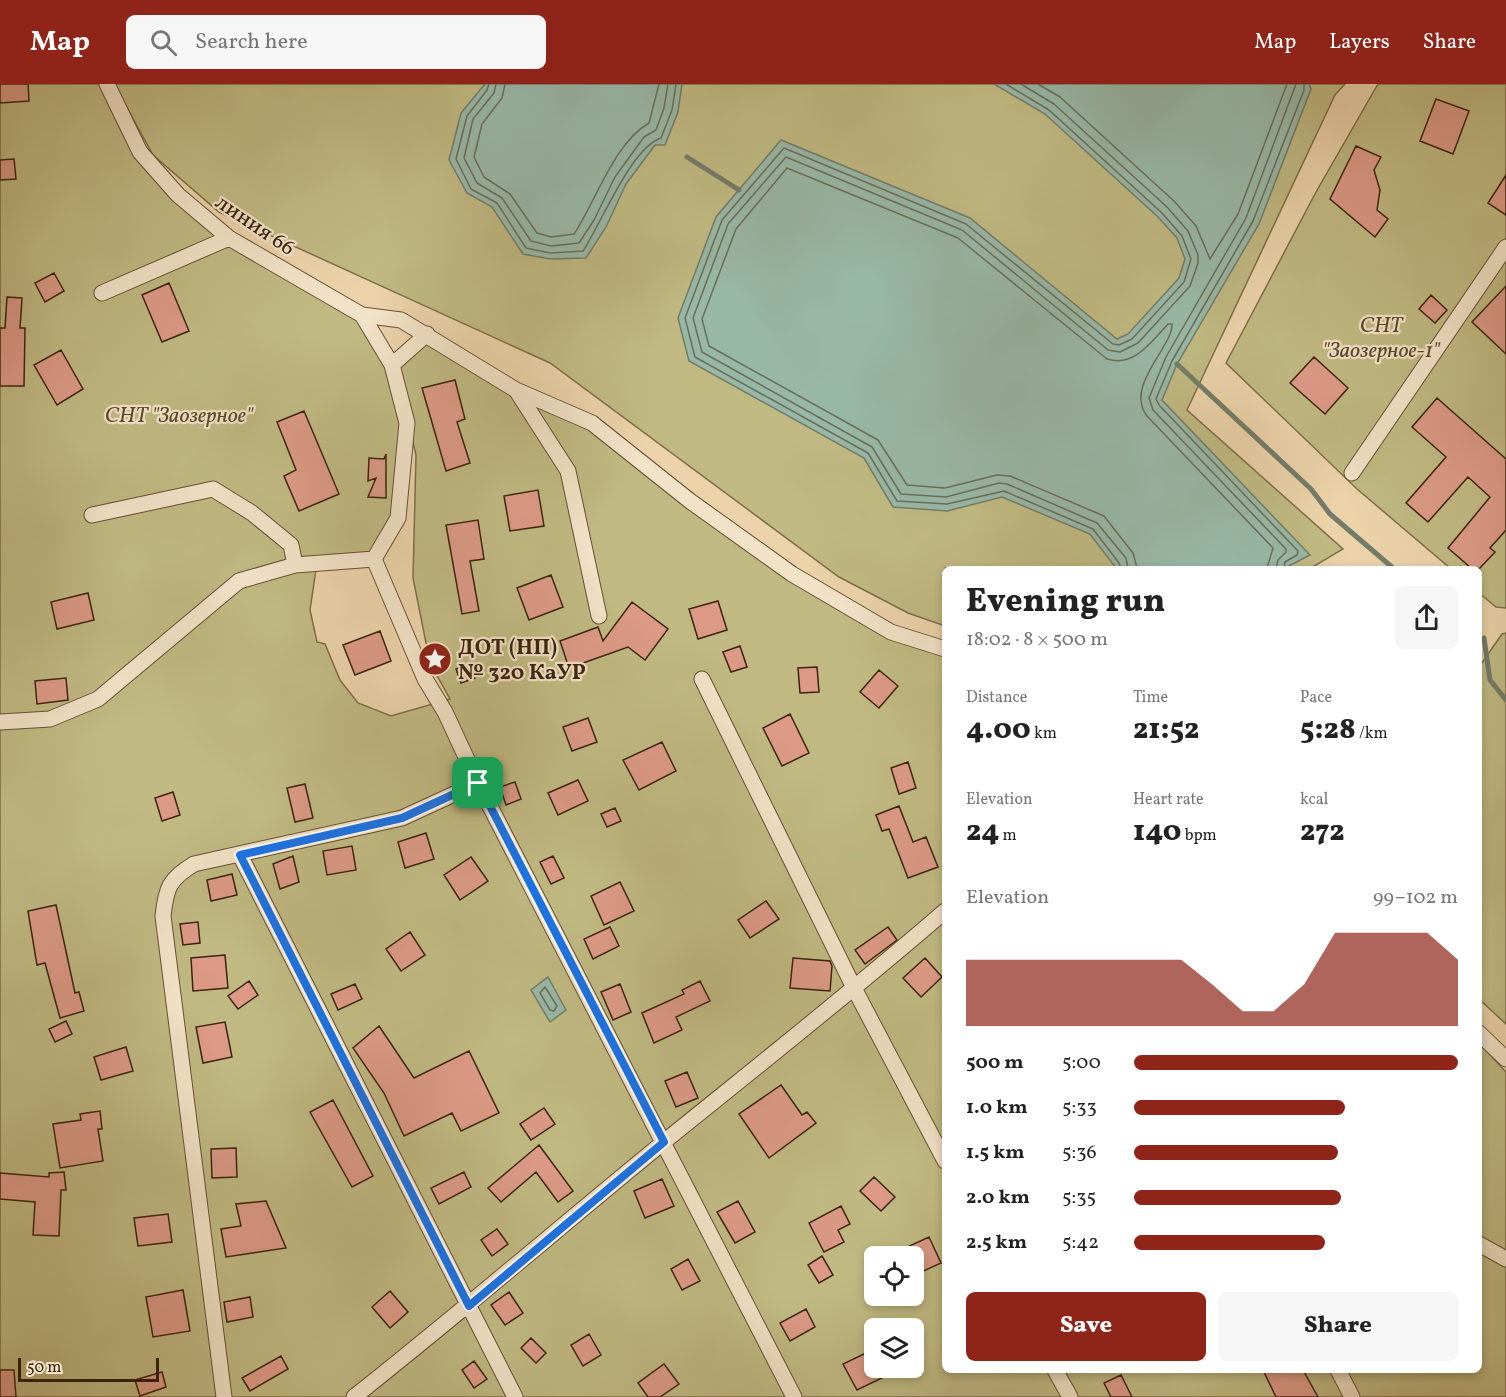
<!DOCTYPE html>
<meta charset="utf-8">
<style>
body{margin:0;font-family:Vollkorn,serif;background:#f6f6f6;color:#222;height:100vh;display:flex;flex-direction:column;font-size:22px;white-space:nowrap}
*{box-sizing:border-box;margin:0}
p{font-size:20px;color:#767676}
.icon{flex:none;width:33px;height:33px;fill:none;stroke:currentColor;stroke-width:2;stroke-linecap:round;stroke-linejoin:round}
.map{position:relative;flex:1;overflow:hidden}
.panel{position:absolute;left:942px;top:482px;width:540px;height:807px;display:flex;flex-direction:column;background:#fff;border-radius:9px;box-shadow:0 3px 9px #0003}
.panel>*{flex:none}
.tools{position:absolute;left:864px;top:1162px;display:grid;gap:12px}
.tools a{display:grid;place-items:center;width:60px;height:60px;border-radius:9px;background:#fff;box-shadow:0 3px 9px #0003;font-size:30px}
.scale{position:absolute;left:18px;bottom:15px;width:141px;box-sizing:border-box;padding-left:6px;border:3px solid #3c230d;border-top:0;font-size:16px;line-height:21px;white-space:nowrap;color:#3c230d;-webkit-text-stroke:4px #f2e2c7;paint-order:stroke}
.pin{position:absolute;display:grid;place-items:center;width:51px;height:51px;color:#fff;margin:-26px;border-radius:12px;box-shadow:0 3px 9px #0006}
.round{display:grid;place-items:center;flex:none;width:63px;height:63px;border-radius:9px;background:#f6f6f6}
.headline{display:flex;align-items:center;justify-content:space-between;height:102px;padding:0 24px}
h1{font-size:33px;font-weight:800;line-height:45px}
.metrics{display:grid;grid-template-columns:repeat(3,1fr);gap:9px;height:102px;padding:6px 24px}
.metrics div{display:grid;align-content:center}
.metrics b{font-size:30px;font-weight:800}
.metrics small{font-size:16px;font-weight:400}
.metrics p{font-size:16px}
.chart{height:168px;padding:12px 24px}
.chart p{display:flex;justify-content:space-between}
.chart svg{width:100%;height:108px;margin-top:6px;fill:#8f2418;opacity:.7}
.button{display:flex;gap:12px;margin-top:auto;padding:12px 24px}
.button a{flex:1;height:69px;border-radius:9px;background:#8f2418;color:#fff;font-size:24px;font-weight:800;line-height:69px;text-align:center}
.button a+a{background:#f6f6f6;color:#222}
ul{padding:0 24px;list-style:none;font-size:20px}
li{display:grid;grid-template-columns:96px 72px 1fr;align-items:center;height:45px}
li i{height:15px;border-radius:8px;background:#8f2418}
header{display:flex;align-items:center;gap:36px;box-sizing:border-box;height:84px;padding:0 30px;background:#8f2418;color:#fff}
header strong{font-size:28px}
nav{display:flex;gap:33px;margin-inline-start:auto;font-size:21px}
.search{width:420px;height:54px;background:#f6f6f6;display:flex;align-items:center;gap:15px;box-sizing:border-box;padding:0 21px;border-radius:9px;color:#767676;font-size:22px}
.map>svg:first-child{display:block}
.green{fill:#c0b982;stroke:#7e6e48;stroke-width:1.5;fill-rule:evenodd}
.water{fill:#98b8a7;stroke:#737c69;stroke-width:1.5}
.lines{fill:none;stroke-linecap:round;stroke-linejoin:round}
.shore{stroke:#6a6e5a;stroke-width:1.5}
.stream{stroke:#737c69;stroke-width:5}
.building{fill:#dc9a86;stroke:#3c230d;stroke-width:1.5}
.street-casing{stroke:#684f34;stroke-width:17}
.street{stroke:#f2e2c7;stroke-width:15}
.route-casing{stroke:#fff;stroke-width:12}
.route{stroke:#1a73e8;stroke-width:8}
.labels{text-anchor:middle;stroke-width:4.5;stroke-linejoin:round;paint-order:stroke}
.street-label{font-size:22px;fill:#3c230d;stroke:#f2e2c7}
.park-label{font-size:22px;font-style:italic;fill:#5d482a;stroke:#f2e2c7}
.poi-label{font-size:22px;font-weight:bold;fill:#3c230d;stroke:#f2e2c7;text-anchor:start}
</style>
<header>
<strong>Map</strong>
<div class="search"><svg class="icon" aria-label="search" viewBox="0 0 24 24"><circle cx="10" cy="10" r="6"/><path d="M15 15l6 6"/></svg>Search here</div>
<nav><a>Map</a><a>Layers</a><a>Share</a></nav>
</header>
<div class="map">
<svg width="1506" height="1313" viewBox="0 0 1506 1313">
<rect width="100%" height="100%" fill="#ebd2a9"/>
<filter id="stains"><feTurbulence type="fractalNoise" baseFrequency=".00333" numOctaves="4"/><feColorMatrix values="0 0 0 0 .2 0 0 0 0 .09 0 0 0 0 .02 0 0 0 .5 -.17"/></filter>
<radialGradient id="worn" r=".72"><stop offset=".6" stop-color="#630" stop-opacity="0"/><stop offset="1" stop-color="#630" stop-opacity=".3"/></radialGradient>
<path class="green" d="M0,0H107L140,68L229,154L362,231L392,281L407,339L398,434L374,475L317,479L310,526L317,558L325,560L340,596L358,619L391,632L450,615L430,579L413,494L416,371L394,278L431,253L560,324L690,417L891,548L945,565V1286H1479V959L1506,988V1313H0ZM874,1173H914V1212H874ZM874,1245H914V1284H874Z
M114,0H1345L1335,11L1187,326L1343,465L1311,484H945V542L908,529L839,493L550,279L219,128L153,71Z
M1378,0H1506V524L1496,523L1479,509V484H1450L1357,405L1226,279L1316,108Z
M1506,549V940L1479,915V583L1502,550Z"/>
<path class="water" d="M485,0H682L678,28L665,61H655L626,100L606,143L586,174L550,175L523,170L492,123L467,109L449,76L461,29Z
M994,0H1309L1311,5L1259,140L1177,280L1162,316L1310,471L1285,484H1116L1090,450L1002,413L947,427L893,423L864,374L689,277L678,234L716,133L781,56L970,134L1117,255L1128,250L1179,194L1185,175L1177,154L1158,133L1045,30Z
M548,893L566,926L550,938L531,906Z"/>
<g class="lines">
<path class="shore" d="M489,0L487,6L467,32L456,75L471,105L497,119L526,164L550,169L583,167C602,138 631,64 661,54L672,26L676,0
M496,0L494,9L473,35L464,74L477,99L502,114L531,157L551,162L579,159L594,136L615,93L644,53L656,46L664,24L668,0
M505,0L502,14L482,40L474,73L484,93L510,110L537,149L551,153L574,150C596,117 614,59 649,39L659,0
M1006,0L1049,26L1162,129L1182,152L1191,175L1184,198L1132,255L1119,261L1113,260L966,140L784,64L722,136L685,234L695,273L868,369L897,417L947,420L1004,407L1093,445L1119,479L1121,484
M1021,0L1054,20L1167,123L1188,147L1198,171V179L1190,202L1138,259L1120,268L1108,266L962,146L786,73L728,140L693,234L702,268L872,363L901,410L946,413L999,399L1007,400L1097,439L1126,474L1128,484
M1038,0L1060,13L1175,118L1196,142L1210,175L1238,130L1287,0
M1137,484L1133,469L1104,432L1010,392L997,391L945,404L907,401L878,356L709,262L702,235L736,145L787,84L958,154L1107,275C1134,284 1152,257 1168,240H1172C1173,263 1124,302 1147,332L1273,464L1267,484
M1276,484L1278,476L1286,468V465L1153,326L1149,314L1166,273L1246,134L1296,0
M1284,484L1285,478L1297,471L1298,467L1159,321L1156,315L1172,277L1253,137L1304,6V0
M545,903L557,922L554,927L550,926L540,909Z"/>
<path class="stream" d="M687,73L739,106
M1177,280L1311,405L1330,430L1393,484
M1484,554L1490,596L1506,616"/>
</g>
<path class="building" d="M0,0H28L29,17L0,19Z
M1436,15L1469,27L1453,70L1420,57Z
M1356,62L1381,73L1374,86L1380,106L1377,126L1388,135L1375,153L1330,115Z
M14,75L16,95L0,96V76Z
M1506,91V131L1488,119Z
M54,189L64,207L45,218L35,199Z
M169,199L189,247L162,258L142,211Z
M1506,202V270L1472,238Z
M1431,211L1447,226L1435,239L1419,225Z
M7,213L22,214L20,244H25L24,302H0V244H5Z
M61,266L83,305L57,321L34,281Z
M1314,273L1348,304L1325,330L1290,299Z
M455,296L465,335L457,338L470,379L446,387L422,304Z
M1437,314L1506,375V446L1490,464L1495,468L1479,485L1471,484L1448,464L1490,413L1468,393L1428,438L1406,419L1446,373L1412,343Z
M304,327L339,410L299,427L284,392L296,386L277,338Z
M386,370V414L368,413L376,394L368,397L369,374L384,375Z
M538,406L544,442L510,447L504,412Z
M478,436L484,475L470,477L479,527L462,530L446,441Z
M551,491L563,523L529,536L517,504Z
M88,509L94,536L57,545L51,518Z
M718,517L727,546L698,555L689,525Z
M632,518L668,545L645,576L628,563L569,584L560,557L598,543L603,557Z
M380,547L391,577L355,591L343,561Z
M740,562L747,583L731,588L723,568Z
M470,580L475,594L461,599L456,585Z
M817,583L819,608L800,609L798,584Z
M879,586L898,602L879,624L860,608Z
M66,594L68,616L37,620L35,597Z
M790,630L809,669L782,682L763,644Z
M588,634L597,658L572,667L563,643Z
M662,658L676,687L639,706L623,676Z
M908,678L916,704L899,710L891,684Z
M578,696L588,717L558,731L548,709Z
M515,698L521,715L506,721L500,703Z
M305,700L313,734L295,738L287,704Z
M173,708L180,731L162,737L155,714Z
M899,722L913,758L926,753L938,783L908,794L889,745L882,747L876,731Z
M615,724L621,737L607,743L601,730Z
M426,749L434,775L405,784L398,758Z
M352,762L356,786L327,791L323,767Z
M293,772L299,798L280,805L273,780Z
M553,772L564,794L551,800L540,778Z
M471,773L488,797L460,816L444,791Z
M232,790L237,811L211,817L207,796Z
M620,798L634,827L604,841L591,812Z
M766,817L779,835L750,854L738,836Z
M56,821L75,909L79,908L84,927L60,934L45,879L37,881L28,827Z
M198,838L200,859L183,861L180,840Z
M610,843L619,862L593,875L584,855Z
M888,843L897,856L865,880L855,866Z
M410,848L425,871L401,887L386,865Z
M225,871L228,904L193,907L191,874Z
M793,874L830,877L832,882L830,907L790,904Z
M925,874L942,893L921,913L903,894Z
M249,897L258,911L238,925L228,912Z
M700,897L710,917L676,933L682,946L654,959L642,929L684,910L682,906Z
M355,900L362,915L338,926L331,910Z
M620,900L631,928L613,936L601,908Z
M66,937L72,950L55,958L49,945Z
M225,938L232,973L203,979L196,943Z
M379,942L414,994L469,967L499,1029L461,1047L452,1029L404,1052L384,1009L353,964Z
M126,963L133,987L101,996L94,973Z
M687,988L698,1014L676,1023L665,997Z
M781,1001L802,1031L807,1028L816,1039L769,1074L739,1030Z
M333,1016L373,1092L352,1103L310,1028Z
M544,1024L555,1040L531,1056L520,1040Z
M100,1027L102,1045H98L103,1077L60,1084L53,1040L81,1036L80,1030Z
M539,1061L573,1107L558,1118L536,1088L501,1118L488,1104Z
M236,1064L237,1093L212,1094L211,1065Z
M64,1088L66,1106H61L59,1152L33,1151L35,1118L0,1115V1089L49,1093V1089Z
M464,1088L471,1103L439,1120L431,1104Z
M874,1093L895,1113L881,1127L860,1107Z
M662,1095L674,1122L645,1134L634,1107Z
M266,1117L286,1164L226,1173L221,1145L241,1142L236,1120Z
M738,1117L755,1148L735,1159L717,1128Z
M841,1122L850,1140L838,1146L844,1158L824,1168L809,1139Z
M168,1130L172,1158L138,1162L134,1134Z
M497,1145L508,1160L492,1172L481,1156Z
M929,1153L941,1179L917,1190L914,1173H909L905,1164Z
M822,1172L833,1191L819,1199L808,1181Z
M688,1175L700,1197L682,1206L671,1185Z
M183,1206L190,1247L153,1253L146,1213Z
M390,1207L408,1228L390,1244L372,1223Z
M509,1208L523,1229L505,1241L491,1221Z
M250,1213L253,1233L227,1238L224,1218Z
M806,1225L815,1243L790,1257L780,1239Z
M589,1250L601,1271L583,1282L571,1261Z
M531,1254L546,1269L536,1279L521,1264Z
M870,1267L874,1275V1284H879L884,1293L857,1306L843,1280Z
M281,1272L288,1285L250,1307L242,1294Z
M474,1277L487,1295L474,1304L462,1286Z
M664,1280L679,1300L660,1313H648L638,1299Z
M0,1286H14L16,1313H0Z
M1263,1286H1303L1318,1313H1276Z
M162,1288L166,1303L140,1312L135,1296Z
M1121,1291L1132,1313H1111L1104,1299Z"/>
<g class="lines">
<defs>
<path id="street" d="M107,0L140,68L178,111L229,154L362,231L401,236L516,306L592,339L690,417L792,490L891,548L945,565
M102,209L229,154
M362,231L392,281L407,339L398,434L374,475
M392,281L427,250
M516,306L568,387L599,532
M1352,389L1506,163
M92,431L213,405L252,429L291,461L295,481
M374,475L425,595L445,628L478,699L794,1313
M702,595L855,906L945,1077
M0,638L50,635L98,615L239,497L295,481L374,475
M240,771L515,1313
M1479,949L1506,975
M1479,1160L1506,1175
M1055,1286L1070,1313
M1338,1286L1352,1313
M224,1313L163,832C166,804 169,795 194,780L402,734L478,699
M354,1313C459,1230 561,1142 665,1057C759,981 854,906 945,827"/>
</defs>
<use href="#street" class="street-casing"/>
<use href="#street" class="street"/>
</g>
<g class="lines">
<defs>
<path id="route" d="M478,699L664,1058L469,1222L240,771L402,734Z"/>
</defs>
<use href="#route" class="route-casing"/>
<use href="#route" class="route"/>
</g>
<defs>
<symbol id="sight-disc" viewBox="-11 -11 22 22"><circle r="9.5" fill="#8f2418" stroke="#f2e2c7"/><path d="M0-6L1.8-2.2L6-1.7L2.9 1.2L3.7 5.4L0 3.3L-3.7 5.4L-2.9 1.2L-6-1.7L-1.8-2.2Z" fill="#fff"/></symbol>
</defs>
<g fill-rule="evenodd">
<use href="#sight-disc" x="416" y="556" width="38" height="38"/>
</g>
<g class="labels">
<g class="street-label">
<text transform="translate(256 140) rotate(34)" y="8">линия 66</text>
</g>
<g class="park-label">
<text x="1381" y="248">СНТ<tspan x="1381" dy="25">"Заозерное-1"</tspan></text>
<text x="179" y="338">СНТ "Заозерное"</text>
</g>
<g class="poi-label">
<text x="458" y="570">ДОТ (НП)<tspan x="458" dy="25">№ 320 КаУР</tspan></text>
</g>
</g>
<rect width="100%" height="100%" filter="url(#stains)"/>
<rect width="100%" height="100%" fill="url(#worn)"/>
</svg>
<div class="tools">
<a><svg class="icon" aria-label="locate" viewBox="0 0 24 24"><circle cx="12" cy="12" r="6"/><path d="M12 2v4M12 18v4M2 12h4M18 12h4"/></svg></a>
<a><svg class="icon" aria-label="layers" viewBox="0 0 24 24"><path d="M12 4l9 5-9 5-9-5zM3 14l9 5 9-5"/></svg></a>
</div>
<div class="scale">50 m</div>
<div class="pin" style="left:478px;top:699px;background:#1e9e55"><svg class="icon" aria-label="arrive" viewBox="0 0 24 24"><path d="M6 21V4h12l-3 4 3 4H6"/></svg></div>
<section class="panel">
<div class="headline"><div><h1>Evening run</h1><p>18:02 · 8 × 500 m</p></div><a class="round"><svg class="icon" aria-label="share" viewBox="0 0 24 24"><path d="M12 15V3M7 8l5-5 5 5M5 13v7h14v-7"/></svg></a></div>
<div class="metrics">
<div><p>Distance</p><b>4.00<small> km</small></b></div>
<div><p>Time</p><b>21:52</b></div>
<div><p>Pace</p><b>5:28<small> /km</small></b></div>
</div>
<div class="metrics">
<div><p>Elevation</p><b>24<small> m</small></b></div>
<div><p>Heart rate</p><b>140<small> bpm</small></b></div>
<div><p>kcal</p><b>272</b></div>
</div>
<div class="chart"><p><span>Elevation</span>99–102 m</p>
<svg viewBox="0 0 160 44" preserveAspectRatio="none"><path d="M0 44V17L10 17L20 17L30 17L40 17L50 17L60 17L70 17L80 27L90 38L100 38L110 27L120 6L130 6L140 6L150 6L160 17V44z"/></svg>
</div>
<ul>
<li><b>500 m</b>5:00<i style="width:100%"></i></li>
<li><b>1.0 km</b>5:33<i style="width:65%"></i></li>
<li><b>1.5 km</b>5:36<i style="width:63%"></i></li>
<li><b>2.0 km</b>5:35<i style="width:64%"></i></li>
<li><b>2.5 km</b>5:42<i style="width:59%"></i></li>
</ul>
<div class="button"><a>Save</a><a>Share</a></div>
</section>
</div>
